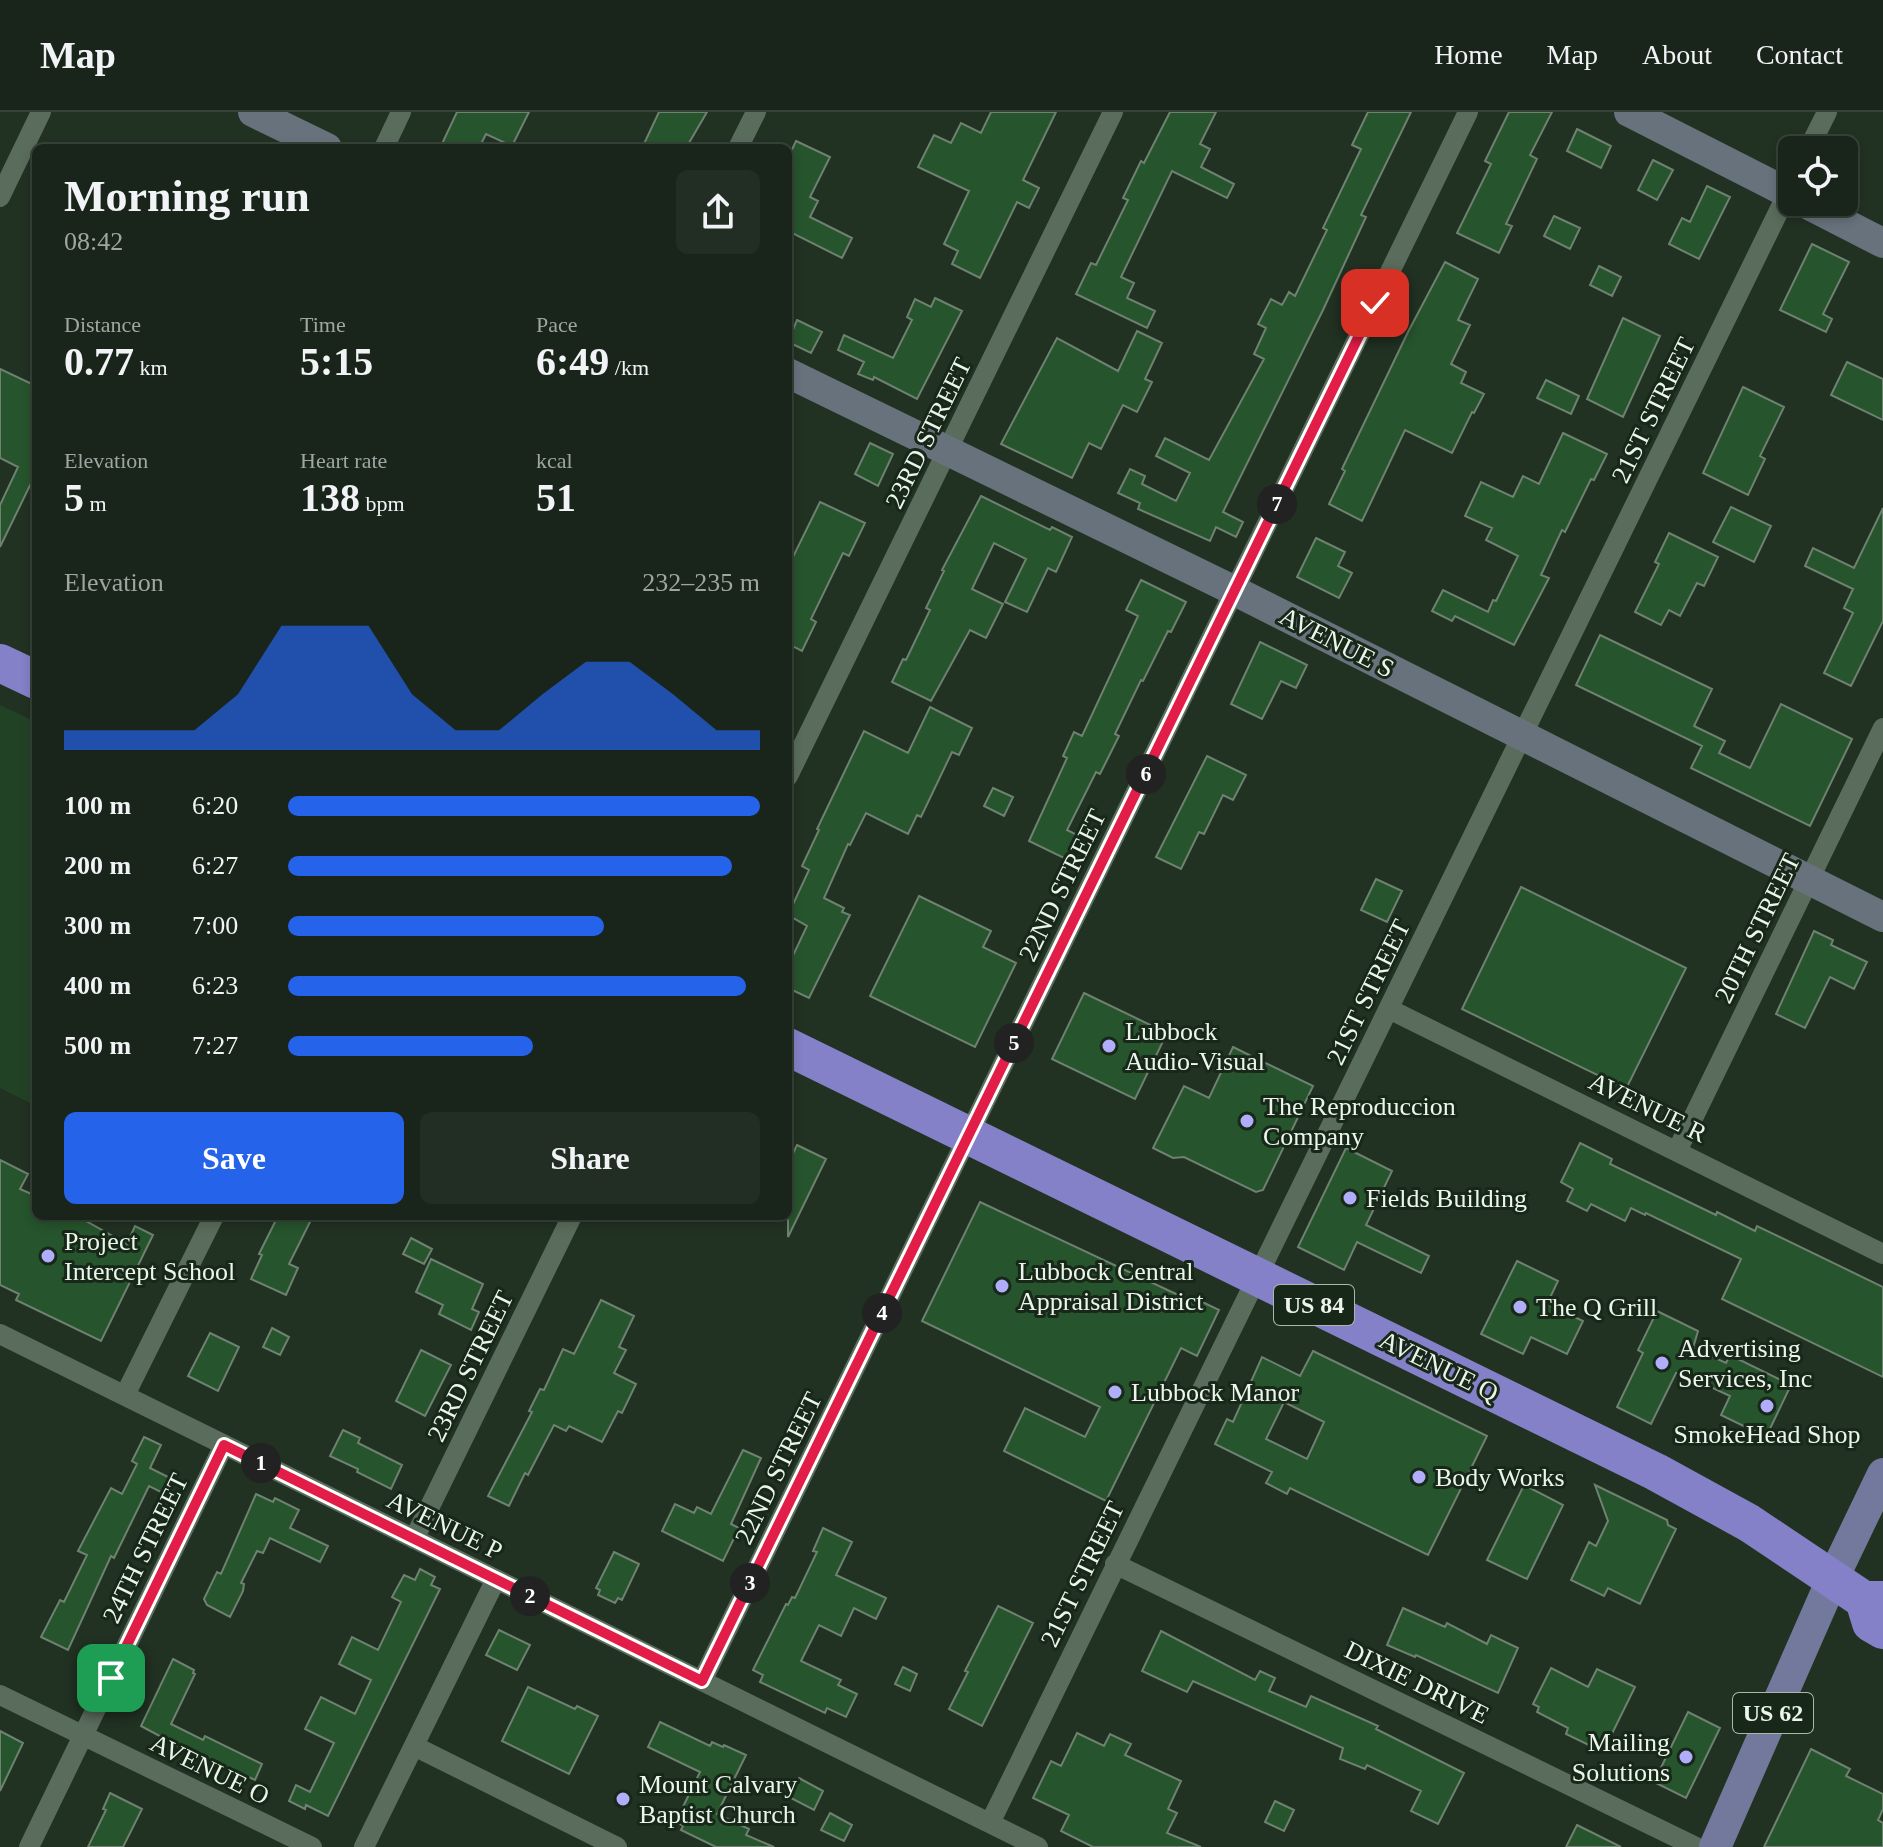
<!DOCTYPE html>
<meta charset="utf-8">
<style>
body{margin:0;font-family:Georgia,serif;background:#222d23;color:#f1f3f6;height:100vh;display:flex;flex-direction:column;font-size:30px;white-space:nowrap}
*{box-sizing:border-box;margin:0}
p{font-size:26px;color:#9fa5a2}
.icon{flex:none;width:44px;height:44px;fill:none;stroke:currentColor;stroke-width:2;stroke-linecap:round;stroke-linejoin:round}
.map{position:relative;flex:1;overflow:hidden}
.side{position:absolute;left:32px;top:32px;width:760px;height:1076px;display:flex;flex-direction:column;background:#19251a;border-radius:12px;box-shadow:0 4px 12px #0003,0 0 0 2px #374239}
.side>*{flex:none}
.tools{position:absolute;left:1778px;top:24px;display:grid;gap:16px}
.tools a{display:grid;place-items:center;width:80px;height:80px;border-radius:12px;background:#19251a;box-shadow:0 4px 12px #0003,0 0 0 2px #374239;font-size:40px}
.pin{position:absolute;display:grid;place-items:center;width:68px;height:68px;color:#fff;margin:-34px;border-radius:16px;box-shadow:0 4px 12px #0006}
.km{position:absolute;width:40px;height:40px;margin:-20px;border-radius:50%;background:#222;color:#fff;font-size:22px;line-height:40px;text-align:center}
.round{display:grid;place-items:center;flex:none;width:84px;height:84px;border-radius:12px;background:#222d23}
.overview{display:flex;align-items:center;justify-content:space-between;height:136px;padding:0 32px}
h1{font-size:44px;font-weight:600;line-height:60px}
.stats{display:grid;grid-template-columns:repeat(3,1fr);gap:12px;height:136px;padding:8px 32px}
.stats div{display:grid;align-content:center}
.stats b{font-size:40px;font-weight:600}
.stats small{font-size:22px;font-weight:400}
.stats p{font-size:22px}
.chart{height:224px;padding:16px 32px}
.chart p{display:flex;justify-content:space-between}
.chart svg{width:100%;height:144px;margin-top:8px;fill:#2563eb;opacity:.7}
.cta{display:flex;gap:16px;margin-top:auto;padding:16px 32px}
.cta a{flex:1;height:92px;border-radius:12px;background:#2563eb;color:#fff;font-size:32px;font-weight:600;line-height:92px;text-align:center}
.cta a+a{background:#222d23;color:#f1f3f6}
ul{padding:0 32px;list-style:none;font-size:26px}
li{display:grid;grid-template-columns:128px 96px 1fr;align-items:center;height:60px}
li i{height:20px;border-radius:10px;background:#2563eb}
header{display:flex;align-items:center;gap:48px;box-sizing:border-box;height:112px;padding:0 40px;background:#19251a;border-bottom:2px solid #374239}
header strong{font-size:38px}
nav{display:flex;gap:44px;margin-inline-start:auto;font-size:28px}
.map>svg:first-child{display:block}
.green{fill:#224225}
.building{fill:#26542c;stroke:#6f8170;stroke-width:2;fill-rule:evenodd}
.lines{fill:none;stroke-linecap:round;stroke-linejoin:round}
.street{stroke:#5a6c5b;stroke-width:20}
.secondary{stroke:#67727c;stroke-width:30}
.primary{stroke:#73799c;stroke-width:32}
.highway{stroke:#8481c8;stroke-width:38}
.route-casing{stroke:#fff;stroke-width:16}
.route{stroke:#e11d48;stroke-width:10}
.poi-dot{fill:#b0aefa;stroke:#172718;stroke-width:3}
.labels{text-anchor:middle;stroke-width:6;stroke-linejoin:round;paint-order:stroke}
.shield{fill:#172718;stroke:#abb7ac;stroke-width:2}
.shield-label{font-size:24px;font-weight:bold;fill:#ebf5eb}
.street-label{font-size:26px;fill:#ebf5eb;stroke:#172718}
.poi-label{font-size:26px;fill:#ebf5eb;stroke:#172718;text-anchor:start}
</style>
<header>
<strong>Map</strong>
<nav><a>Home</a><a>Map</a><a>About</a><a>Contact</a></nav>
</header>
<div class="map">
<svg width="1883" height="1735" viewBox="0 0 1883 1735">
<rect width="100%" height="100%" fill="#213122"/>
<path class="green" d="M0,593L36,610V994L0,976Z"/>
<path class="building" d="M457,0H529L512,34L486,22L479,36H440Z
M659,0H707L686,36H642Z
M991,0H1056L1023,68L1039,76L1029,96L1017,90L980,166L952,152L958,139L944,132L969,79L918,55L934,23L951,31L961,11L981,21Z
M1170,0H1216L1200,32L1210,37L1201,55L1234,72L1227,86L1172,59L1121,165L1134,171L1127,186L1155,199L1147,216L1076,182L1091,151L1096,153L1128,88L1123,86L1141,49L1144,51Z
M1368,0H1411L1361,103L1366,105L1323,198L1223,400L1243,410L1236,425L1216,415L1210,429L1138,397L1140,391L1118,381L1130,357L1145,364L1142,372L1176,389L1190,361L1156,344L1165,326L1209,348L1264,247L1254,242L1266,216L1258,212L1271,187L1282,193L1289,180L1295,184L1327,118L1323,116L1361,37L1352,33Z
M1509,0H1552L1530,43L1537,47L1506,112L1512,114L1499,141L1457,121L1491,52L1485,49Z
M1577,17L1611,34L1601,56L1567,39Z
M796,29L830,45L810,85L818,89L810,105L852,126L842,146L788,119V46Z
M1653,48L1673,58L1657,88L1638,78Z
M1707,74L1730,85L1699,147L1669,132L1682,106L1690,110Z
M1554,104L1580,116L1570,137L1544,124Z
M1812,132L1849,150L1823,202L1832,207L1826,220L1780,198Z
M1445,150L1478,167L1458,208L1470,213L1451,252L1466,260L1461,271L1484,282L1474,301L1472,300L1452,341L1405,318L1362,409L1329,392L1345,359L1342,357L1408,220Z
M1599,154L1621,165L1612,184L1590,173Z
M935,186L962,199L917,287L874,265L873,268L858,262L864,250L838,238L844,223L893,246L912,208L907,205L915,187L931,195Z
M1623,206L1660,224L1623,305L1587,287Z
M797,208L822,220L811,241L788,230Z
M1137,219L1162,231L1145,267L1152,270L1137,300L1123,293L1101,337L1089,331L1072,366L1001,332L1057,226L1118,259Z
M1847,250L1883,267V308L1831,283Z
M0,257L36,274V361L0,435V393L18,355L0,346Z
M1546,268L1579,284L1571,302L1537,286Z
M1743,275L1784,295L1760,344L1765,347L1748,383L1703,361Z
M1563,321L1607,342L1594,368L1591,367L1565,420L1562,418L1541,463L1549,466L1514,533L1455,504L1452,509L1432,499L1443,478L1488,500L1493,488L1496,489L1518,444L1486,428L1492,416L1465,404L1481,370L1513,385L1523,364L1539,372Z
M870,331L893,342L878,374L855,362Z
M981,384L1050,418L1052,415L1072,425L1056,460L1048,456L1027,500L1005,490L1026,447L994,431L972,477L1003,492L986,526L970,518L931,589L892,570L903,547L906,548L930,498L926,496L944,459L942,458Z
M820,390L865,411L849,444L843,441L811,507L816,510L802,539L788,532V445L792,447Z
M1731,395L1771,414L1754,450L1713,430Z
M1883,396V509L1851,574L1824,561L1853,501L1844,496L1853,477L1805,454L1813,436L1854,456Z
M1669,421L1718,445L1704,474L1697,471L1680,504L1669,498L1661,513L1635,500L1659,452L1655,450Z
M1316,426L1345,440L1338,454L1352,461L1339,486L1297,465Z
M1141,468L1186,490L1171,520L1168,519L1143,569L1141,568L1115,622L1119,624L1100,662L1096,660L1067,718L1077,723L1066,747L1029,729L1067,646L1063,644L1074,620L1082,624L1138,504L1126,498Z
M1600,523L1712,577L1694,614L1725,629L1719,641L1750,656L1781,592L1852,627L1810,714L1691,656L1702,634L1576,573Z
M1260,530L1307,553L1296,576L1281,569L1262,607L1231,592Z
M930,595L972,616L959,643L952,640L921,705L917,703L908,722L866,701L850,733L848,732L824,786L844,796L842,800L850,803L809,886L788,876V854L807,814L788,803L809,758L802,754L819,718L817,717L864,619L908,641Z
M1207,644L1246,663L1233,688L1223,683L1204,722L1199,720L1181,757L1156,745Z
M993,676L1013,685L1004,704L984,694Z
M1376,767L1402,779L1387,810L1361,798Z
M1521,775L1686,856L1626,977L1462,897Z
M919,784L991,819L983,835L1016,851L975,935L870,884Z
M1814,819L1833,828L1831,833L1867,850L1854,877L1830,865L1805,916L1776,902Z
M1084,881L1167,921L1135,987L1052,947Z
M1233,935L1313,974L1263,1078L1256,1080L1184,1045L1173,1046L1153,1036L1184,974L1209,986Z
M1580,1031L1612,1047L1610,1052L1716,1103L1717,1100L1755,1119L1757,1114L1883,1175V1265L1722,1187L1741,1147L1646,1101L1645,1103L1631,1096L1625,1109L1591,1092L1587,1099L1567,1089L1573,1077L1561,1070Z
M797,1033L826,1047L788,1125V1052Z
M1346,1036L1392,1059L1366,1113L1429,1144L1421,1161L1357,1130L1344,1158L1298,1135Z
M0,1048L28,1062L20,1077L36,1084V1104H77L127,1132L135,1114L153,1123L101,1229L16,1188L19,1182L0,1173Z
M980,1090L1191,1189L1192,1185L1219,1198L1197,1244L1181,1236L1106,1389L1004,1339L1025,1296L1085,1325L1100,1295L922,1209Z
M278,1104H313L289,1152L298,1156L286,1183L251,1167L262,1143L259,1142Z
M411,1126L432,1137L424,1152L403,1142Z
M431,1147L483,1172L472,1197L479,1200L471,1218L439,1202L443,1193L416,1180Z
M1517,1149L1558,1169L1547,1192L1583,1209L1567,1242L1531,1225L1523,1242L1481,1222Z
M601,1188L634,1204L619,1235L626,1238L614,1261L636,1272L622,1301L618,1299L602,1330L569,1314L566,1319L554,1313L528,1363L525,1361L509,1394L488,1384L532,1300L529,1299L540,1277L544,1278L563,1237L574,1242Z
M1657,1199L1698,1219L1693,1236L1726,1251L1730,1243L1791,1273L1766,1325L1721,1303L1730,1284L1681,1261H1676L1651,1312L1617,1295L1643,1241L1638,1238Z
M272,1216L289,1225L280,1243L263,1235Z
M210,1221L239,1235L218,1279L188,1264Z
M421,1238L451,1253L425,1304L396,1289Z
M1313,1239L1487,1324L1428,1443L1290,1376L1287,1382L1266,1371L1272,1360L1215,1332L1227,1307L1233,1310L1262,1245L1300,1264ZM1284,1290L1324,1310L1307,1347L1266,1327Z
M343,1318L360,1326L358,1331L402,1353L391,1377L357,1360L358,1357L330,1344Z
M144,1325L161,1333L150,1356L172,1367L165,1382L149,1374L114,1446L111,1444L68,1538L41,1525L60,1488L64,1490L87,1443L78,1439L111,1376L122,1382L137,1352L132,1349Z
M743,1338L761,1346L731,1412L739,1416L723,1449L662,1419L675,1392L694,1401L697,1395L711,1402Z
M1524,1373L1563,1393L1527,1467L1487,1448Z
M1595,1373L1667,1408L1668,1413L1676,1417L1640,1492L1608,1476L1604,1484L1571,1468L1589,1430L1596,1434L1608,1409Z
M256,1382L273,1390L275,1386L299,1398L290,1416L328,1434L320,1450L270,1426L263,1441L257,1439L241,1471L244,1472L243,1479L230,1505L207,1493L204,1487L217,1460L221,1462Z
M823,1416L852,1430L836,1463L886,1486L876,1507L854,1496L841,1524L819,1513L801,1549L841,1568L838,1573L857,1582L846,1605L827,1596L825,1601L760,1570L763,1563L753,1558L786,1492L788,1493L792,1485L795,1486L817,1440L813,1439Z
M614,1440L639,1452L622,1488L618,1486L615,1491L598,1483L600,1478L596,1476Z
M420,1457L435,1465L431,1473L440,1477L328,1704L306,1693L305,1697L289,1689L296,1673L310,1680L334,1631L305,1617L321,1585L355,1602L371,1568L339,1552L352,1525L378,1538L401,1490L392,1485L404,1463L415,1468Z
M998,1494L1033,1511L982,1614L949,1597L968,1560L965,1559Z
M1403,1496L1445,1515L1447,1511L1487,1532L1491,1523L1518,1536L1498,1581L1416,1543L1415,1545L1387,1533Z
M499,1518L530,1533L517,1558L486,1543Z
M1161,1519L1255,1568L1260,1559L1275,1566L1269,1579L1306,1595L1311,1584L1378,1614L1376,1617L1464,1661L1438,1712L1411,1699L1421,1679L1367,1653L1365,1657L1340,1647L1343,1636L1193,1569L1187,1580L1142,1559Z
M173,1547L194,1558L193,1561L195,1562L171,1612L203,1628L205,1624L262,1652L255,1668L221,1652L219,1656L141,1614Z
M903,1555L917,1562L910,1579L895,1572Z
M1551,1556L1588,1575L1597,1557L1635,1575L1603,1640L1566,1622L1568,1616L1537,1600L1539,1595L1533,1592Z
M528,1575L575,1597L577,1594L598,1604L569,1662L502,1629Z
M1688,1600L1720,1616L1686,1686L1654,1670Z
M660,1610L710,1634L712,1630L723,1635L724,1633L746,1643L717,1702L749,1717L746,1723L774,1735H716L681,1718L683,1714L678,1711L681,1706L678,1705L700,1660L648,1635Z
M0,1619L23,1631L0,1679Z
M1077,1621L1104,1634L1110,1622L1131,1632L1125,1643L1181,1669L1168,1697L1177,1701L1167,1721L1201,1735H1093L1061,1719L1069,1703L1033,1686L1051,1649L1061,1654Z
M1811,1637L1850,1657L1846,1664L1883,1682V1697L1878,1708L1883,1711V1735H1764Z
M799,1666L823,1679L814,1698L789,1685Z
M110,1681L142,1697L123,1735H88L106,1698L103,1697Z
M1275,1689L1294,1698L1284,1719L1265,1710Z
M830,1701L852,1713L844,1729L821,1718Z
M1577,1713L1621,1735H1566Z"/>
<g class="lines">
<path class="street" d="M384,36L401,0
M738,36L756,0
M1808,38L1827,0
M0,85L41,0
M788,664L1113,0
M1389,897L1883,1142
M1677,1039L1883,616
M0,1222L1038,1735
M125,1283L214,1104
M414,1427L572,1104
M1115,1452L1696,1735
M702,1569L1468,0
M0,1583L312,1735
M414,1634L617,1735
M990,1711L1792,72
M29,1735L224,1333
M364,1735L496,1467"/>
<path class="secondary" d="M253,0L327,36
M1629,0L1792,83
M1803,90L1883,131
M788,261L1235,479L1883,805"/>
<path class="primary" d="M1715,1735L1832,1468L1883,1362"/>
<path class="highway" d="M0,551L36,568
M788,935L1656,1360L1749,1411L1864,1488H1883
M1864,1488L1871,1511L1883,1518"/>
</g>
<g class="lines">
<defs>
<path id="route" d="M111,1566L224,1333L702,1569L1375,191"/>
</defs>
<use href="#route" class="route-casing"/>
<use href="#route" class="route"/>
</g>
<g class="poi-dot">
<circle cx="1109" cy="934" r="8"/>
<circle cx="1247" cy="1009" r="8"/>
<circle cx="1350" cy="1086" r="8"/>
<circle cx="48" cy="1144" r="8"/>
<circle cx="1002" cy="1174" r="8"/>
<circle cx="1520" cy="1195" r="8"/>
<circle cx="1662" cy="1251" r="8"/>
<circle cx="1115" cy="1280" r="8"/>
<circle cx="1767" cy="1294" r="8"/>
<circle cx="1419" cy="1365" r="8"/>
<circle cx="1686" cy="1645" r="8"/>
<circle cx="623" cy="1687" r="8"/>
</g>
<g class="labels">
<g class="shield">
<rect x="1274" y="1173" width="80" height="40" rx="6"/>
<rect x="1733" y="1581" width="80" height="40" rx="6"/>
</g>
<g class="shield-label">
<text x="1314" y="1201">US 84</text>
<text x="1773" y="1609">US 62</text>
</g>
<g class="street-label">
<text transform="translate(1653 298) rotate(-64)" y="9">21ST STREET</text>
<text transform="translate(928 321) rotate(-64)" y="9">23RD STREET</text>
<text transform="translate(1337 530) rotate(27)" y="9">AVENUE S</text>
<text transform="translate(1062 773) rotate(-64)" y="9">22ND STREET</text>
<text transform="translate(1757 816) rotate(-64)" y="9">20TH STREET</text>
<text transform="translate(1368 880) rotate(-64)" y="9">21ST STREET</text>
<text transform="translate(1648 995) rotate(26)" y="9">AVENUE R</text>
<text transform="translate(470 1254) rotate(-64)" y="9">23RD STREET</text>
<text transform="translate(1439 1254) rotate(26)" y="9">AVENUE Q</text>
<text transform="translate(778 1356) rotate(-64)" y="9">22ND STREET</text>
<text transform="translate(445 1413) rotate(26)" y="9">AVENUE P</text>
<text transform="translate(145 1436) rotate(-64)" y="9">24TH STREET</text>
<text transform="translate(1082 1462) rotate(-64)" y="9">21ST STREET</text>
<text transform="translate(1417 1570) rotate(26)" y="9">DIXIE DRIVE</text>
<text transform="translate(210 1657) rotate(26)" y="9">AVENUE O</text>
</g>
<g class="poi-label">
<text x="1125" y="928">Lubbock<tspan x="1125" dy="30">Audio-Visual</tspan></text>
<text x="1263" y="1003">The Reproduccion<tspan x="1263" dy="30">Company</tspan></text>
<text x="1366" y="1095">Fields Building</text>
<text x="64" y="1138">Project<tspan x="64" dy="30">Intercept School</tspan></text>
<text x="1018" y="1168">Lubbock Central<tspan x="1018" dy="30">Appraisal District</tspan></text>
<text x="1536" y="1204">The Q Grill</text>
<text x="1678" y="1245">Advertising<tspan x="1678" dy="30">Services, Inc</tspan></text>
<text x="1131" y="1289">Lubbock Manor</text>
<text x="1767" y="1331" text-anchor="middle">SmokeHead Shop</text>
<text x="1435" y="1374">Body Works</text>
<text x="1670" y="1639" text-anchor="end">Mailing<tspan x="1670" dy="30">Solutions</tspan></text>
<text x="639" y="1681">Mount Calvary<tspan x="639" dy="30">Baptist Church</tspan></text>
</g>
</g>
</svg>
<div class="tools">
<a><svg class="icon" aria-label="locate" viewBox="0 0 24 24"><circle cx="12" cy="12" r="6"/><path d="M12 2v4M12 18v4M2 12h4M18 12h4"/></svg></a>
</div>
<div class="pin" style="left:111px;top:1566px;background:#1e9e55"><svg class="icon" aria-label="arrive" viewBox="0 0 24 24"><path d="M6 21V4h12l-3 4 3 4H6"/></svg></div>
<div class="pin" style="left:1375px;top:191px;background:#d93025"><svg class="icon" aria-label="check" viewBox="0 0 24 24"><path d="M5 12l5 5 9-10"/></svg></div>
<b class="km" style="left:261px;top:1351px">1</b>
<b class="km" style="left:530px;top:1484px">2</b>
<b class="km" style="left:750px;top:1471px">3</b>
<b class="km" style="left:882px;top:1201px">4</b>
<b class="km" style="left:1014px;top:931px">5</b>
<b class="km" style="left:1146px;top:662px">6</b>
<b class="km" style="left:1277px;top:392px">7</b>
<section class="side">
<div class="overview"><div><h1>Morning run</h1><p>08:42</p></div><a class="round"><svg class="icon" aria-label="share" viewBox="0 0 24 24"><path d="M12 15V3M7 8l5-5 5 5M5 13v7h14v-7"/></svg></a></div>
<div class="stats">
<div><p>Distance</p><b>0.77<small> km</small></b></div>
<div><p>Time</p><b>5:15</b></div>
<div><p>Pace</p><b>6:49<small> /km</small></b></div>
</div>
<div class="stats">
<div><p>Elevation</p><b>5<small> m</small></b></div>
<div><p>Heart rate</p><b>138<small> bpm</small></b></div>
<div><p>kcal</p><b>51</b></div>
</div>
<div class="chart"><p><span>Elevation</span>232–235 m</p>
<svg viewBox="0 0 160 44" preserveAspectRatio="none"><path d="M0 44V38L10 38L20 38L30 38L40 27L50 6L60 6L70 6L80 27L90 38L100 38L110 27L120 17L130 17L140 27L150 38L160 38V44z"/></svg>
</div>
<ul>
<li><b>100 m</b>6:20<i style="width:100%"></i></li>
<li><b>200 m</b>6:27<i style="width:94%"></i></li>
<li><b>300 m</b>7:00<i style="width:67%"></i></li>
<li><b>400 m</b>6:23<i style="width:97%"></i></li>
<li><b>500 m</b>7:27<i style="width:52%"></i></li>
</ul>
<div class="cta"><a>Save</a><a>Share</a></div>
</section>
</div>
